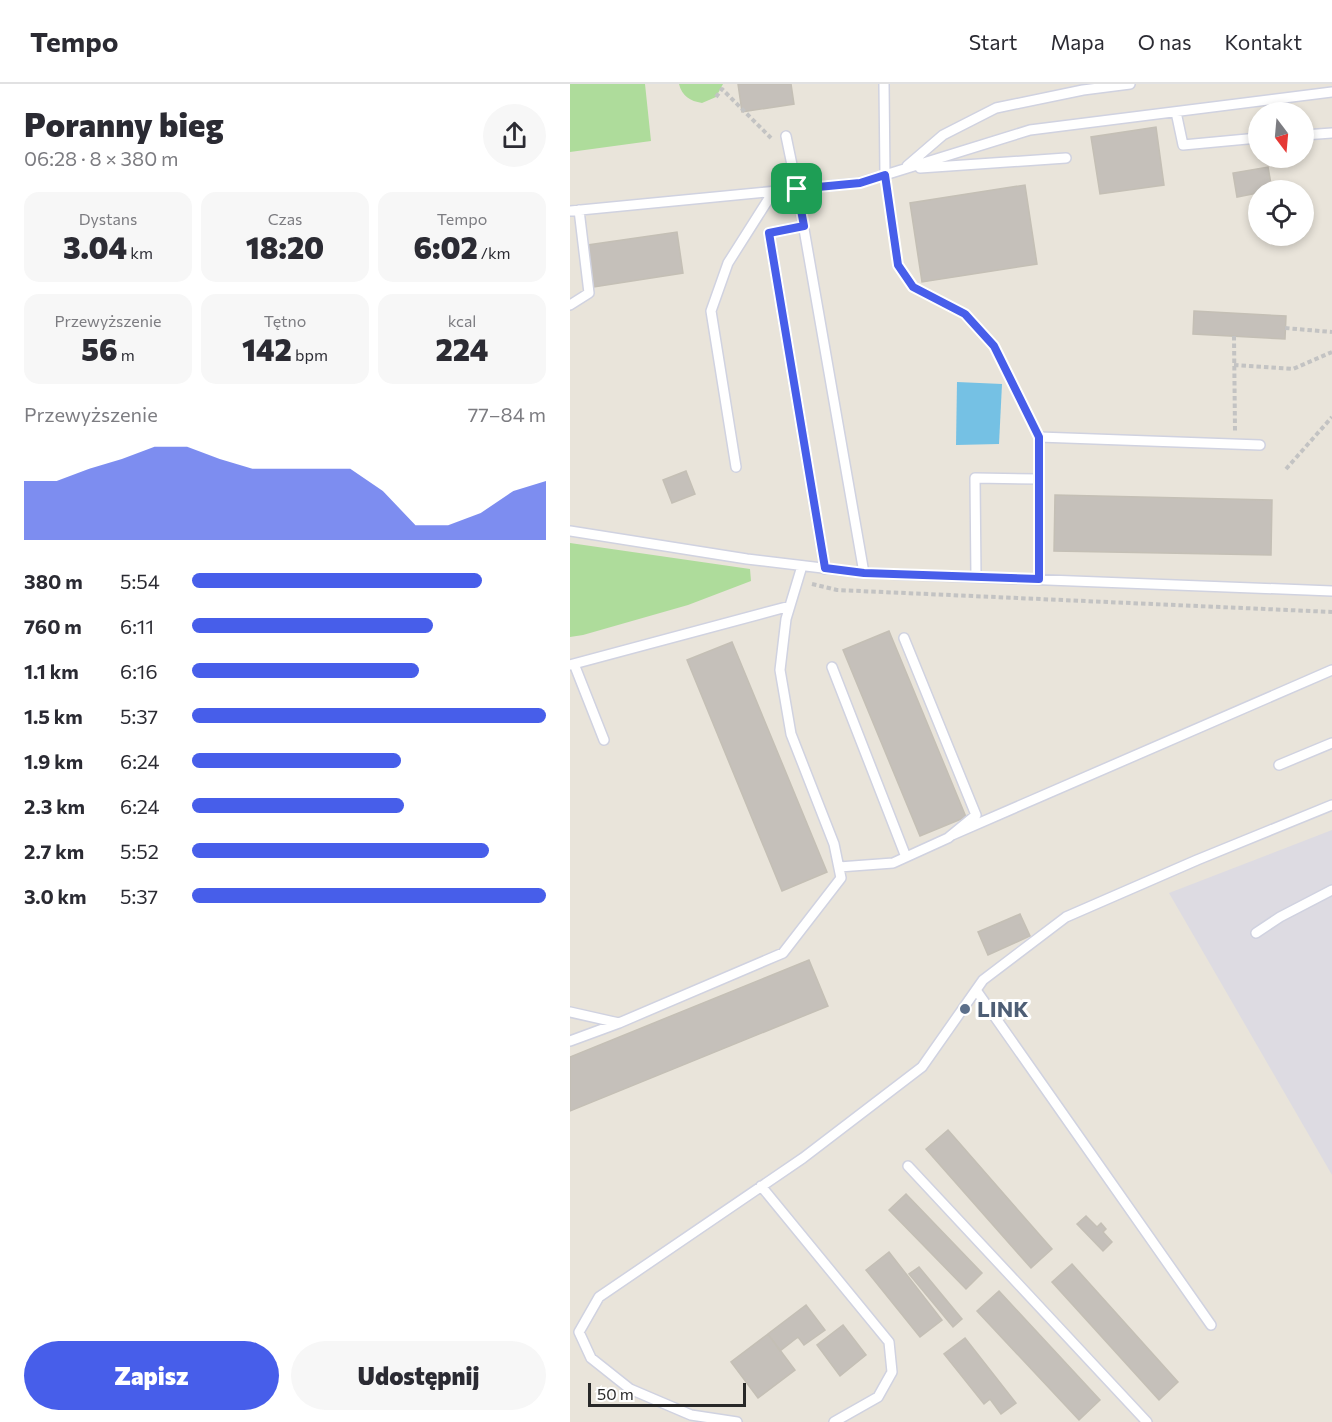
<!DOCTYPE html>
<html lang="pl">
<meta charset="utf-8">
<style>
body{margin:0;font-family:Commissioner,sans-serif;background:#f7f7f7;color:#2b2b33;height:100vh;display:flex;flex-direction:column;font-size:22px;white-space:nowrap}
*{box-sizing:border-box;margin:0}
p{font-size:20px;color:#7c7c81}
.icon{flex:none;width:33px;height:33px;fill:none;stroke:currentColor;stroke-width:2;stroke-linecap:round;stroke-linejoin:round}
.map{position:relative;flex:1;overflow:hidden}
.details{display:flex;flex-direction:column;background:#fff;width:570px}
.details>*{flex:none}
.needle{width:39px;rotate:164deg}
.controls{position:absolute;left:678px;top:18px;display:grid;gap:12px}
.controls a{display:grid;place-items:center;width:66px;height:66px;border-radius:50%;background:#fff;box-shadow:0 3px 9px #0003;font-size:30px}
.scale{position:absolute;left:18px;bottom:15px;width:158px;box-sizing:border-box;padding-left:6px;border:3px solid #282828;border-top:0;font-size:16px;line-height:21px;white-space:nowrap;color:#282828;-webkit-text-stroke:4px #fff;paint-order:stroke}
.pin{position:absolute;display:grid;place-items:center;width:51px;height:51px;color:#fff;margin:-26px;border-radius:12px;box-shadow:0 3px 9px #0006}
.round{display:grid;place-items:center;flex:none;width:63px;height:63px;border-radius:32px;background:#f7f7f7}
.head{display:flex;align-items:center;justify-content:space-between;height:102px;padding:0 24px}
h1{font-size:33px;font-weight:800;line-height:45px}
.metrics{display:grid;grid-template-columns:repeat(3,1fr);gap:9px;height:102px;padding:6px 24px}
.metrics div{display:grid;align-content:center;border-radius:15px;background:#f7f7f7;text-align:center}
.metrics b{font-size:30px;font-weight:800}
.metrics small{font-size:16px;font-weight:400}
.metrics p{font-size:16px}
.chart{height:168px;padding:12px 24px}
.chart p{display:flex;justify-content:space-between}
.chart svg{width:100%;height:108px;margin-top:6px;fill:#475eea;opacity:.7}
.button{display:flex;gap:12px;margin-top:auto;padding:12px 24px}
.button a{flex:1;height:69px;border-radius:36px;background:#475eea;color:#fff;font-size:24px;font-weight:800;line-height:69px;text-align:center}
.button a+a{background:#f7f7f7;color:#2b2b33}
ul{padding:0 24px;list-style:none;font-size:20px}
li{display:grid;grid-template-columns:96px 72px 1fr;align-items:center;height:45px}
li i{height:15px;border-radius:8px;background:#475eea}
header{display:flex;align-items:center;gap:36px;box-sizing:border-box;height:84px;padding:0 30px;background:#fff;border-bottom:2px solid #e1e1e2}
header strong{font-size:28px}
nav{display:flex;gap:33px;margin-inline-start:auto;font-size:21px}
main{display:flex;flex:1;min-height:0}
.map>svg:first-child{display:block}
.industrial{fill:#dddbe2}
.green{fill:#aedc9b}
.water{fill:#75c1e4}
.building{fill:#c5c0ba;stroke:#c4bfb5;stroke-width:1.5}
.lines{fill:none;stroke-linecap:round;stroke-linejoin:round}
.service-casing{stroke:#d0d2e0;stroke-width:12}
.path{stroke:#c3c3c3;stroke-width:4;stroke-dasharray:4.5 3;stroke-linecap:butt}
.service{stroke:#fff;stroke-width:9}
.route-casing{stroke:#fff;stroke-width:12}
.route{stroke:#475eea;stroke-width:8}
.service-dot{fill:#5c6f8a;stroke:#fff;stroke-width:2}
.labels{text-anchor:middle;stroke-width:6;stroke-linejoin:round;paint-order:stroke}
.service-label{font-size:22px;font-weight:bold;fill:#4e5e75;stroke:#fff;text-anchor:start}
</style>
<header>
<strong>Tempo</strong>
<nav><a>Start</a><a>Mapa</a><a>O nas</a><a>Kontakt</a></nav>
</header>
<main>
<section class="details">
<div class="head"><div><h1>Poranny bieg</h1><p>06:28 · 8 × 380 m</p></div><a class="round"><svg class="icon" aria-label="share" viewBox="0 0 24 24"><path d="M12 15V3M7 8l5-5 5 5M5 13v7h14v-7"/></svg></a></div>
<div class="metrics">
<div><p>Dystans</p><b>3.04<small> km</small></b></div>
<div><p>Czas</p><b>18:20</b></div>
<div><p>Tempo</p><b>6:02<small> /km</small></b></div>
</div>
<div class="metrics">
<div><p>Przewyższenie</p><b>56<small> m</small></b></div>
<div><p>Tętno</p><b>142<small> bpm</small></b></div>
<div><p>kcal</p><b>224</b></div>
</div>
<div class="chart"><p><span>Przewyższenie</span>77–84 m</p>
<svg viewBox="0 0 160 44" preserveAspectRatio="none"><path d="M0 44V20L10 20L20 15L30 11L40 6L50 6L60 11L70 15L80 15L90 15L100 15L110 24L120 38L130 38L140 33L150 24L160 20V44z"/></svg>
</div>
<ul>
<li><b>380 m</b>5:54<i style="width:82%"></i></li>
<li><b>760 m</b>6:11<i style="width:68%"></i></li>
<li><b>1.1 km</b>6:16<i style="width:64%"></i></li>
<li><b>1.5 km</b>5:37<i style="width:100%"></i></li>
<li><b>1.9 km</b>6:24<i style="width:59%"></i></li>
<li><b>2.3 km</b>6:24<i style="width:60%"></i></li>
<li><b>2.7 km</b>5:52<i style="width:84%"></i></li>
<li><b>3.0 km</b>5:37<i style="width:100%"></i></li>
</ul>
<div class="button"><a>Zapisz</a><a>Udostępnij</a></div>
</section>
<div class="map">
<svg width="762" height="1338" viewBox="0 0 762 1338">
<rect width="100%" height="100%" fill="#e9e4da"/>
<path class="industrial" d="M762,746V1091L599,809Z"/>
<path class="green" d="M0,0H75L81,57L0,68Z
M109,0H153L146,13L132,19C120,17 112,12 109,0Z
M0,459L180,485L181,497L118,521L13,551L0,553Z"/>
<path class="water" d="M387,298L432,300L429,360L386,361Z"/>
<path class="building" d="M168,0H221L224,20L172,28Z
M586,43L594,101L530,110L521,53Z
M698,83L702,106H688V109L667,113L663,89Z
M455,101L467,180L352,198L340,119Z
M107,148L113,189L24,203L18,161Z
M624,227L716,232L715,255L623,250Z
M116,387L125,410L102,419L93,396Z
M485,411L702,416L701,471L484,467Z
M319,547L396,733L350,752L273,566Z
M162,558L257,788L212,807L117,576Z
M450,830L460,852L418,871L408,848Z
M239,876L258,922L0,1027V973Z
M378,1046L482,1165L461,1184L356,1065Z
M336,1110L412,1189L396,1205L319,1126Z
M516,1132L527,1143L531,1139L536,1145L533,1148L542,1158L533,1167L507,1140Z
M319,1168L372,1236L350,1253L296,1186Z
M502,1180L608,1298L589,1316L482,1198Z
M349,1183L392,1235L383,1243L339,1190Z
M429,1207L530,1316L509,1336L407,1227Z
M236,1221L255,1246L234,1261L228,1253L210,1267L198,1250Z
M273,1241L296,1271L270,1292L247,1261Z
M198,1250L225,1286L188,1314L161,1278Z
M395,1254L446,1319L431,1330L420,1315L414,1320L374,1270Z"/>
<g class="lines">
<defs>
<path id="service" d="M314,0L315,91
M606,28L613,61L688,54
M734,51L762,49
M216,52L227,105L294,489
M337,82L373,51L426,24L513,6L560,0
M350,84L496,74
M0,127L289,99L460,46L762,8
M234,142L199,149L255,485
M0,221L19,209L9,126
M166,383L141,227L158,179L203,108
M0,447L177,475L294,489L762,507
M406,493L405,394L469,395
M469,495V353L690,361
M4,580L34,656
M0,581L220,522
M262,583L336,773
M709,681L762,659
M382,751L762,586
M269,783L323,779L378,754L406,731L334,554
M686,849L710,833L762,806
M406,906L641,1241
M0,928L49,939L213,869L271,794L264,760L221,650L210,586L216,535L232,482
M0,957L49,939
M338,1082L577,1338
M191,1102L319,1258L322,1288L308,1313L264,1338
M167,1338L121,1331L60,1305L21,1274L9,1248L29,1213L233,1074L352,983L413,896L496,833L627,776L762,721"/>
</defs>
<use href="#service" class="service-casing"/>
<path class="path" d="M146,13L152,5L201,54
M317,104L328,181L343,203L395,230L424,262L464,342
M715,244L762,248
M664,252L665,347
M664,281L723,285L762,268
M716,385L762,333
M242,500L267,506L762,528"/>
<use href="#service" class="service"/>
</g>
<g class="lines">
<defs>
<path id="route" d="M315,91L328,181L343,203L395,230L424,262L469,353V495L294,489L255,484L199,149L234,142L227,105L290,99Z"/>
</defs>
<use href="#route" class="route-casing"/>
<use href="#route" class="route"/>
</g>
<circle class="service-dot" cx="395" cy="925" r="6"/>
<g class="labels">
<g class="service-label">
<text x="407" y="933">LINK</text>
</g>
</g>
</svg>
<div class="controls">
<a><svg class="needle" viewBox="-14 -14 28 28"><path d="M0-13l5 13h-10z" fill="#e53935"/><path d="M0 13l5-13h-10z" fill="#7c7c81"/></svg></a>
<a><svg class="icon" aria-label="locate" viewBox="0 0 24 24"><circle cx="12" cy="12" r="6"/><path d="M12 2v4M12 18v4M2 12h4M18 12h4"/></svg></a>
</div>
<div class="scale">50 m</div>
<div class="pin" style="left:227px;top:105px;background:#1e9e55"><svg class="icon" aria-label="arrive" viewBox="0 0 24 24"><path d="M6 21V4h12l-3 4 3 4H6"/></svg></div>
</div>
</main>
